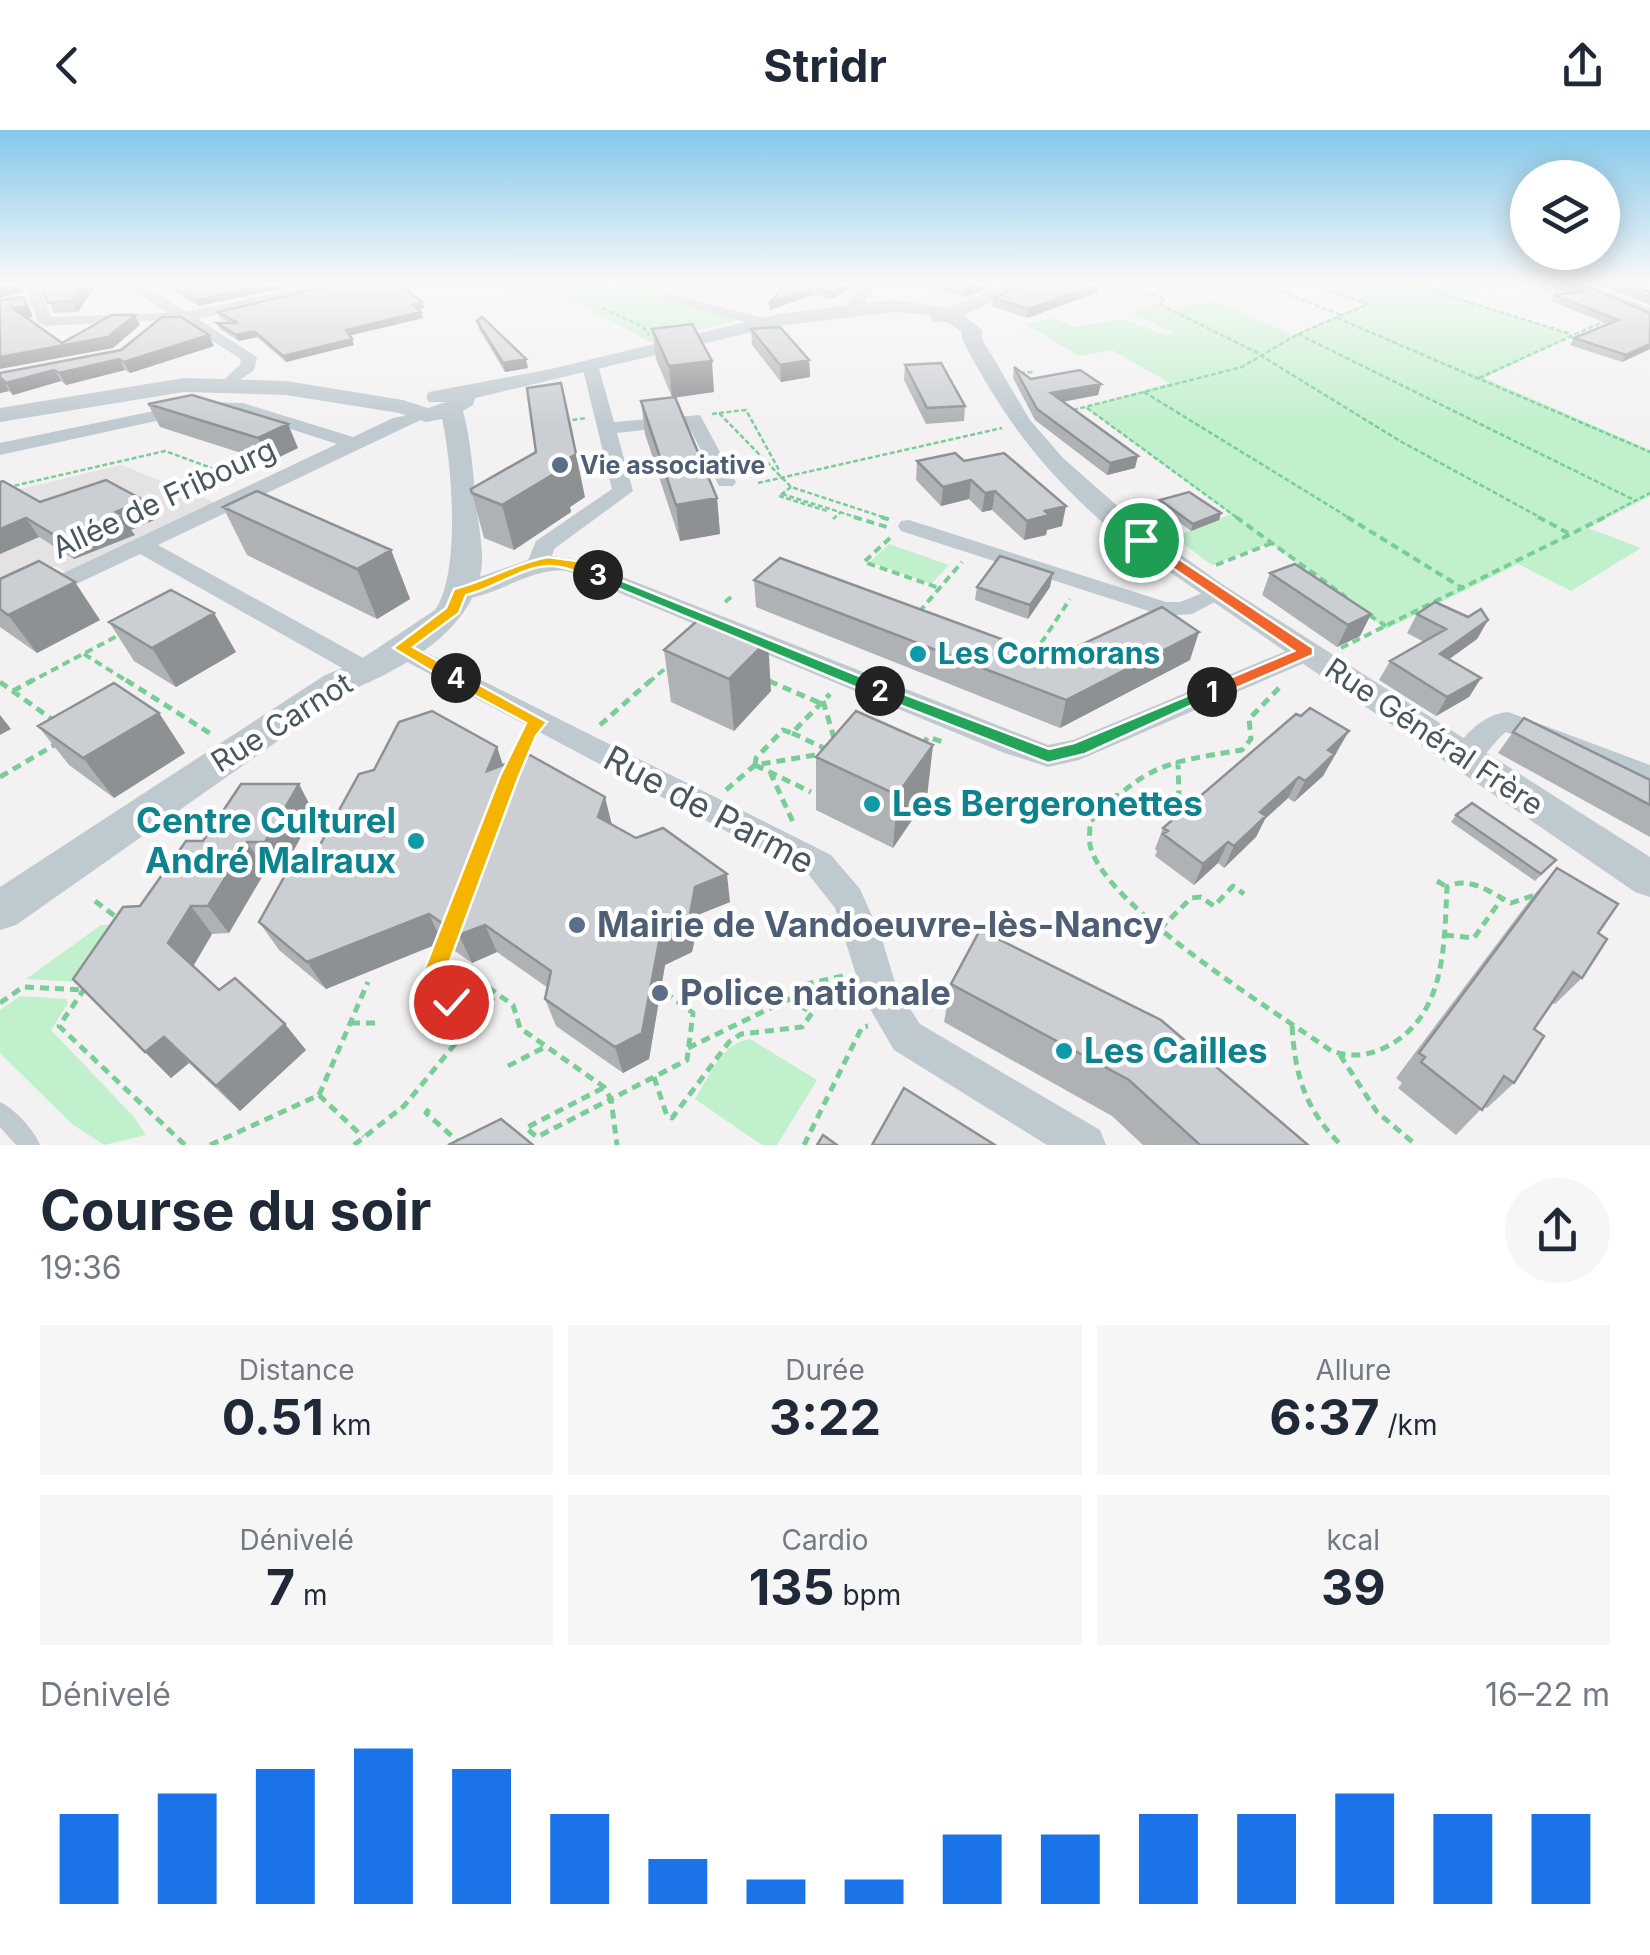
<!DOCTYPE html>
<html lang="fr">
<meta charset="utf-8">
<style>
body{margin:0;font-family:Inter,sans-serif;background:#f6f6f7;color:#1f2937;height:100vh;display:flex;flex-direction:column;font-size:38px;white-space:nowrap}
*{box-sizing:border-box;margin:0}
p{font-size:32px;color:#747a83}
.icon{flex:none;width:55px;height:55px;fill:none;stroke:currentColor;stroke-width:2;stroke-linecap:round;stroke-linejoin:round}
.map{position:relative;height:1015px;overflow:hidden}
.side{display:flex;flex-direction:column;background:#fff;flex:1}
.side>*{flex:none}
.buttons{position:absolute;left:1510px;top:30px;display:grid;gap:20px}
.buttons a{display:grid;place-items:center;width:110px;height:110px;border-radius:50%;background:#fff;box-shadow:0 5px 25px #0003;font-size:50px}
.pin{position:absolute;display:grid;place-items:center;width:85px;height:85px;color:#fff;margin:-42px;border:5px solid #fff;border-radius:50%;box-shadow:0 2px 10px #0007}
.km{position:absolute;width:50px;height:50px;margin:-25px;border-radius:50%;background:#222;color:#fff;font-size:28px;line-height:50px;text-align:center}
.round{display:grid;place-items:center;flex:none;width:105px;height:105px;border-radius:52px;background:#f6f6f7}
.overview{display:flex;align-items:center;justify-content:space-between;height:170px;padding:0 40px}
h1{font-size:55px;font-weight:700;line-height:75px}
.metrics{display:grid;grid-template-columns:repeat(3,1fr);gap:15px;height:170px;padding:10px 40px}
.metrics div{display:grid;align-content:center;border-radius:0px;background:#f6f6f7;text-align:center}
.metrics b{font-size:50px;font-weight:700}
.metrics small{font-size:28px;font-weight:400}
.metrics p{font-size:28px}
.chart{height:280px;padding:20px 40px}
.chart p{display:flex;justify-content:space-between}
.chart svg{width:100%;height:180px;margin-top:10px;stroke:#1a73e8;stroke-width:6}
header{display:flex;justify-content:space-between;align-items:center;height:130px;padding:0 40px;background:#fff;font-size:45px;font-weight:700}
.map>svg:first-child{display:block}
.education{fill:#e4e2e3}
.green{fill:#c1f0cc}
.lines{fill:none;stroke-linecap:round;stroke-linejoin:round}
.path-far2{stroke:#79ce98;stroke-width:2.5;stroke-dasharray:5 2.5;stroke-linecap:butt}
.path-far1{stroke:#79ce98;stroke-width:4;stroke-dasharray:8 5;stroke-linecap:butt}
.path{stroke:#79ce98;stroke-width:5;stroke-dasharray:9 6;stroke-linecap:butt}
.service{fill:#bfcad0;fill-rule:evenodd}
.minor{fill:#bfcad0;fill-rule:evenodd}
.tertiary{fill:#bfcad0;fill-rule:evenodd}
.wall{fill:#afb2b5}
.shaded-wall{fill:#8e9194}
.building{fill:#cbcfd3;stroke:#8e9194;stroke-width:2.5}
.split-1{fill:#f0652b;stroke:#fff;stroke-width:2.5}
.split-2{fill:#22a559;stroke:#fff;stroke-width:2.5}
.split-3{fill:#22a559;stroke:#fff;stroke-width:2.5}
.split-4{fill:#f5b400;stroke:#fff;stroke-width:2.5}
.split-5{fill:#f5b400;stroke:#fff;stroke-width:2.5}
.service-dot{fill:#5c6f8a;stroke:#fff;stroke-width:4}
.culture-dot{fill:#0f9aa8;stroke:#fff;stroke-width:4}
.labels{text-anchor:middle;stroke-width:9;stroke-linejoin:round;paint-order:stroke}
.far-service-label{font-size:25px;font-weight:bold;fill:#4e5e75;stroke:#fff;text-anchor:start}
.street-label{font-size:30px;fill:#49575f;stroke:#fff}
.culture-label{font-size:30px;font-weight:bold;fill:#0d838f;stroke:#fff;text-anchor:start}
.near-culture-label{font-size:35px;font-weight:bold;fill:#0d838f;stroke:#fff;text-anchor:start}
.near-street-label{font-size:35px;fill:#49575f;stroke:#fff}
.near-service-label{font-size:35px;font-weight:bold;fill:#4e5e75;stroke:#fff;text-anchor:start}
</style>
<header><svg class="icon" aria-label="back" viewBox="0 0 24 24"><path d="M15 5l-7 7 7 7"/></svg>Stridr<svg class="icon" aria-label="share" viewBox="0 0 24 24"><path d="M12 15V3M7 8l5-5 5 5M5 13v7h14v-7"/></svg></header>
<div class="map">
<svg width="1650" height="1015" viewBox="0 0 1650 1015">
<rect width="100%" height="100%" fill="#f3f1f1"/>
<path class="education" d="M121,335L217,373L68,443L56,436L0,461V364Z"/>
<path class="green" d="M538,153L630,157L747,188L650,212Z
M1320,153H1513L1458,168L1574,205L1484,248L1650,320V366L1588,398L1641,418L1571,461L1518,434L1387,499L1270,413L1212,435L1174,407L1231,384L1085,277L1170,253L1112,220L1080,226L1025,194L1055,188L1073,197L1123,189L1165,205L1173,202L1130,182L1157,174L1172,180L1213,170L1293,205L1365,174L1313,156Z
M889,414L949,435L931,454L870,432Z
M101,795H122L78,852L26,849Z
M20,866L66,869L68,873L51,900L134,987L146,1005L104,1015L72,994L0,923V880Z
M750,909L817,950L777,1015H762L695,969C709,947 722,912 750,909Z"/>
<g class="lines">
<path class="path-far2" d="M599,153L653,162
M1116,153L1165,169L1159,174L1260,224
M1259,153L1341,185
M1406,153L1571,204
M1426,153L1451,157L1467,153
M602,178L643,197L649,205
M1337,188L1650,322
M1298,204L1634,370
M1260,225L1400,311L1543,389
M1020,243L1034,242
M1479,248L1607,190
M1144,262L1351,389
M1087,278L1239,389
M1073,280L1242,237L1298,204L1368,174L1315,156L1322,153
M719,283L746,280L779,340
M712,284L719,283L791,357L889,389
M565,291L586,288
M758,353L1002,298
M791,357L779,366L827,381
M0,359L165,321L236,347
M782,364L862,389
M833,389L841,382
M1600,389L1650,363"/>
<path class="path-far1" d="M854,387L887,397
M881,387L891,390
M1236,387L1346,467
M1347,387L1464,459
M1538,387L1572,405
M890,408L864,432L939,458
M1216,435L1272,413
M725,472L731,467
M919,482L962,432
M1369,485L1386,496
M1341,518L1605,387
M84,524L130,553
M1034,524L1070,469
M769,551L774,553
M28,553L121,504
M648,553L668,536"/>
<path class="path" d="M126,550L211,604
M769,551L820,573
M0,552L53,590
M1279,558L1249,589L1251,609L1242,620C1162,633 1149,634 1090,692C1090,699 1089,708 1090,715C1103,776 1276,882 1330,920C1348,928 1366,926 1384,918C1446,888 1444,817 1447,757C1469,745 1491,763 1511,773L1535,765
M13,561L33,550
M823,571L834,608
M600,595L651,550
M792,603L828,620
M922,615L928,607L943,612
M516,631L526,607
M755,635L756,628L783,600L792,603L830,564
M755,635L811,662
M770,642L793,692
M0,647L56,614
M726,660L755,635L821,624
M1114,665L1155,683L1170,681L1179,671L1178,631
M163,723L173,731
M1437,751L1447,757
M95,771L119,789
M1160,799L1191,768L1201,767L1214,776L1233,756L1244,764
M1445,805L1474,808L1502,768
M446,812L435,840L462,860
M85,858L59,896L185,1015
M451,871L462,860L481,852L513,875L520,898L604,957L611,969L687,930L693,883L667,864
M0,873L23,857L84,860
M351,893H380
M1292,896C1295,946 1305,979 1341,1015
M688,918L789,869L798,856L843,846
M1340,925L1377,982L1416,1015
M508,936L547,916
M654,947L667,986L672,988L729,912L741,904L802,897L812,883L789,869
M603,958L526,998L537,1007L611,969L617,1015
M319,965L363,1007
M429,979L426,983L462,1015
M210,1015L319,965L368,852
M354,1015L404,976L497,863
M804,1015L862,897L868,896"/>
<path class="service" d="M0,972C15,979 34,1000 40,1015H16L0,997Z"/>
<path class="minor" d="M24,153H38L51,187L168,183L124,153H141L187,182L323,153H350L198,189L257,227L254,240L227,259L219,254L240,235L241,229L178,189L45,196L38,192Z
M861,153H875L860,183H850L846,177Z
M1563,153H1583L1650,178V187Z
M669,163L773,191L775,194L768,198L664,170L662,167Z
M590,230L598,235L614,292L700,285L736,352L733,356H719L688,295L617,303L633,361L554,419L552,426L580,430L1048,615L1073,610L1298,516H1316L1320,522L1316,528L1079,630L1048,637L1002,622L567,441C526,436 486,476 451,467L447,462L451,457L528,430L536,411L612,359L582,235Z
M197,272L243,273L353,307L393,288L428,281L431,285L158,415L376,535L380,541L376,547H358L140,424L0,490V473L337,314L241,283L197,282L0,325V313Z
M909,390L1166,472H1180L1218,457L1230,464L1192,484L1164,486L901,401L898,396L901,391Z
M401,510L831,725L860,759L881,806L897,859L920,894L1100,1000L1106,1015H1047L894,920L863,867L835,778L809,745L392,524L388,518L392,512Z
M1508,582L1650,635V658L1506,602C1489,615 1479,643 1454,636L1450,628C1462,606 1483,584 1508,582Z"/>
<path class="tertiary" d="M1010,153H1035L963,185L982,200V209L1030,290L1063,328L1139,395L1222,454L1650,727V767L1635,762L1119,407C1046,344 1007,295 962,209V202L947,192H933L930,185L894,182L778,196L475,268L473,275L463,281C471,311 473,342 476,373C478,392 483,415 482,434C476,499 403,539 349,561L16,795L0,800V757L325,545L355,533L435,480C461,444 452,333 442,289L426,292L399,283L286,265L184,262L0,292V278L184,248L286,251L403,270L428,278L446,272H429L426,267L429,262L551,239L778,184L894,170L947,178Z"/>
</g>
<path class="wall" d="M40,153H97L78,182L54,183Z
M169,153H304L199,176L172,160Z
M340,153H409L400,155L424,178L418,180L423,188L350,205L354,215L286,232L257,207L239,211L220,199L217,193H230L220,188L218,182Z
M786,153H851V158L831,169L813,165L770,180V173Z
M928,153H999L964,167L928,156Z
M1026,153H1104L1099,155L1098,162L1027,188L992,176L993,168Z
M1535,153H1579L1650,219L1622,232L1570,215L1574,208L1608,194L1551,171L1554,165L1570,163Z
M1594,153H1623L1650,162V175Z
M477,191L528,238L505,242L479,199Z
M652,199L714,262L675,267L717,368L720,404L680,411L645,304L641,271L672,267L656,229Z
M751,199L809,230L810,247L781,252L752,215Z
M214,216L130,243L125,240L66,255L61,251L13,265L9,261L0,263V243Z
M905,235L965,276L964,291L926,294L904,250Z
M1014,237L1031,249L1101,254L1098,265L1063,272L1135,338L1107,345L1035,290L1013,248Z
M148,274L298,318L269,332L160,297Z
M917,331H964L1062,396L1047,400L1046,405L1024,410L992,380L982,382L969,369L941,376L916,350Z
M0,352L40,372L154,390L131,400L135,405L74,429L39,407L0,424Z
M472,363L585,367L570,377L571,382L514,420L484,408Z
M1160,370L1221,383L1219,390L1191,401L1158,376Z
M223,377L391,420L410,469L377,489L247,425Z
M1270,443L1371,484L1360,506L1337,517L1262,465Z
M0,449L100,490L37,523L0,497Z
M754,450L1053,528L1190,530L1060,598L756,477Z
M977,457H1050L1028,489L975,470Z
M1417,484L1468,487L1488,490L1477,509L1449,529L1481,548L1469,567L1436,586L1379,550L1390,531L1424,512L1407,503Z
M109,492L236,522L176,557L134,531Z
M664,520L771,561L734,601L671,572Z
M159,583L185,623L114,668L69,635L38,596Z
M1513,602L1650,650V707L1498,623Z
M497,617L503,635L612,695L730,772L700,784L692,822L665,835L649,929L623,943L556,896L545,869L548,858L497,822L472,833L442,812L326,859L279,820L259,792L316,722Z
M1338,622L1333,626L1323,646L1294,672L1288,668L1265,689L1256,707L1224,738L1218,733L1194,755L1155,726L1157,721L1155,719L1163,698Z
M816,627L927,668L893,718L816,680Z
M314,683L283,740H266L229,803L212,804L193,836L219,860L306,920L240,981L189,933L171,948L145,922L203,711Z
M1456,685L1556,730L1535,751L1451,692Z
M1557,738L1598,803L1582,848L1555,874L1552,873L1534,899L1514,953L1487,978L1484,976L1456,1005L1398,958L1402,953L1396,948L1533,766Z
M951,854L1308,1015H1143L1112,986L944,892Z"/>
<path class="shaded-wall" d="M13,153H21L23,162L0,168V156Z
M85,153H97L78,182L72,171Z
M276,153H304L199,176L197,170Z
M848,153H851V158L831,169V162Z
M980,153H999L964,167L965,159Z
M1090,153H1104L1099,155L1098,162L1027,188L1029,179Z
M813,158V165L770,180V173Z
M23,167L29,177L33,187L19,189L13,178Z
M422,172L424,178L415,180L413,175Z
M421,182L423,188L348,206L346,200Z
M135,185L140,195L113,218L0,239V227L108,207Z
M254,201L257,207L239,211L236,205Z
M209,205L214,216L130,243L124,232Z
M352,209L354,215L286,232L283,226Z
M1650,214V219L1622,232L1626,225Z
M119,229L125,240L66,255L59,243Z
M526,229L528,238L505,242L503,233Z
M809,230L810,247L781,252L780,235Z
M712,231L714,262L672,268L669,236Z
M54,240L61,251L13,265L6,253Z
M2,249L9,261L0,263V250Z
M1101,254L1098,265L1049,274L1051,263Z
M288,294L298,318L269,332L258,308Z
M576,324L585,367L570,377L571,382L514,420L502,375L555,337Z
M1138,326L1135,338L1107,345L1110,333Z
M971,350L969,369L941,376L943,357Z
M995,361L992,380L982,382L985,363Z
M717,368L720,404L680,411L676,375Z
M143,370L154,390L131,400L135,405L74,429L61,409Z
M1066,376L1062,396L1047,400L1046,405L1024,410L1027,391L1045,381Z
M1221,383L1219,390L1191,401L1193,394Z
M26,388L39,407L0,424V399Z
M391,420L410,469L377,489L357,439Z
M1053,443L1050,457L1028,489L1030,475Z
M75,452L100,490L37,523L8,485Z
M214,483L236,522L176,557L152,518Z
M1371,484L1360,506L1337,517L1348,495Z
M1488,490L1477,509L1430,543L1440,524Z
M1199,502L1190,530L1060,598L1066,570Z
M768,510L771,561L734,601L729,549Z
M1481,548L1469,567L1436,586L1447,567Z
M159,583L185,623L114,668L83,628Z
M0,585L11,599L0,605Z
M1349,601L1323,646L1294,672L1305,651L1328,620Z
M933,615L927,668L893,718L897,665Z
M497,617L506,645L487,641Z
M1299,647L1288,668L1265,689L1256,707L1224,738L1234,716L1260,682Z
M299,654L314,683L283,740L265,712Z
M605,667L612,695L598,687Z
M247,712L266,740L229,803L208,776Z
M1228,712L1218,733L1194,755L1203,734Z
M727,744L730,772L700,784L692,822L665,835L649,929L623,943L615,917L660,807L695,757Z
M191,776L212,804L191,840L168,813Z
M429,784L442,812L326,859L307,832Z
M485,795L497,822L472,833L459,805Z
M285,894L306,920L240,981L216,956Z
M164,907L189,933L171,948L145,922Z"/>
<path class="building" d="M40,153H85L72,171L48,173Z
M276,153L197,170L170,155L174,153Z
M340,153H397L422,172L413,175L421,182L346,200L352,209L283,226L254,201L236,205L217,193H238L218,182Z
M786,153H848L831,162L813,158L770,173Z
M947,153H980L965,159Z
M1026,153H1100L1029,179L993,168Z
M1560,153H1579L1650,183V214L1626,225L1574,208L1618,190L1554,165L1587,161Z
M1614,153H1623L1650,162V167Z
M23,167L27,177L13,178L62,213L112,185H135L108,207L0,227V170Z
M162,187H181L209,205L124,232L119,229L59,243L54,240L6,253L2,249L0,250V243L121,220Z
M482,187L526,229L503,233L477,191Z
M692,194L712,231L669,236L652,199Z
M780,197L809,230L780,235L751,199Z
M941,233L965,276L927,278L905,235Z
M1014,237L1031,249L1080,240L1101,254L1051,263L1138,326L1110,333L1037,279Z
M561,253L576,324L555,337L562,339L502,375L472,363L471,359L536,322L527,258Z
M192,265L288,294L258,308L148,274Z
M675,267L717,368L676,375L641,271Z
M955,323L964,331L1004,323L1066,376L1045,381L1049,385L1027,391L995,361L985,363L971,350L943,357L917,331Z
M106,350L143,370L116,382L123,386L61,409L26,388L0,399V352L3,351L40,372Z
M257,361L391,420L357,439L223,377Z
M1189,362L1221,383L1193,394L1160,370Z
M1000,426L1053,443L1030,475L977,457Z
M780,428L1053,528L1162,477L1199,502L1066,570L754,450Z
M39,431L75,452L8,485L0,479V449Z
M1295,434L1371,484L1348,495L1270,443Z
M171,460L214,483L152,518L109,492Z
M1435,472L1468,487L1481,479L1488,490L1440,524L1481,548L1447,567L1390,531L1446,499L1417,484Z
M705,484L768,510L729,549L664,520Z
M114,553L159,583L83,628L38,596Z
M1310,578L1349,601L1328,620L1334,624L1311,646L1305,651L1299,647L1260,682L1266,686L1234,716L1228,712L1203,734L1163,704L1168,701L1163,698L1296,584L1301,586Z
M432,581L497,617L487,641L530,625L605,667L598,687L636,708L663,698L727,744L695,757L688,795L660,807L642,903L615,917L545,869L551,841L485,795L459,805L429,784L307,832L259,792L292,733L316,722L359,644L374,640L399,592Z
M856,581L933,615L897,665L816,627Z
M1524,588L1650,650V675L1513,602Z
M241,654H299L265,712H247L208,776H191L168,813L219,860L235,848L285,894L216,956L164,907L145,922L73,849L123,777L140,776L186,711H203Z
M1472,673L1556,730L1541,744L1456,685Z
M1557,738L1618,774L1598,803L1607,809L1582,848L1573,842L1534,899L1544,906L1514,953L1504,946L1482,980L1421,932L1425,927L1419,923Z
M980,800L1161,890L1308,1015H1200L1129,950L951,854Z
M904,958L995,1015H872Z
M501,989L533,1015H448Z
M823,1005L837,1015H817Z"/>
<linearGradient id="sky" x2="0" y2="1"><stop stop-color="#84c8ea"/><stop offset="0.52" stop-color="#faf9f9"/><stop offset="1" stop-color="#faf9f9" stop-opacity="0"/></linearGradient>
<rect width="1650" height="295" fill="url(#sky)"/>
<path class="split-1" d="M1136,407H1146L1313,518V525L1218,566H1206V558L1294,521L1136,413Z"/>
<path class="split-2" d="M880,555L1049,619L1074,613L1206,558L1212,556L1221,562L1085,624L1048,633L874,565V557Z"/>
<path class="split-3" d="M598,441L887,557L889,561L880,567L874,565L593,448V442Z"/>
<path class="split-4" d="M548,427L577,431L606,445L598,449C582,445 568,436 551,436C525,435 493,459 466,465L459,483L413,517L462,544V552H450L393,518L446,478L454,459C487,451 514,433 548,427Z"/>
<path class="split-5" d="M456,542L547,592L536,606L519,646L448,836L470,852L474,860L459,880L451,883L443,880L439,872L445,861L427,848L424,840L500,646L526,593L450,552L448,548Z"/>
<g class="service-dot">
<circle cx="560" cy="335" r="10"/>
<circle cx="577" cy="795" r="10"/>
<circle cx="660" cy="863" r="10"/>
</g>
<g class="culture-dot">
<circle cx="918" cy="524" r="10"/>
<circle cx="872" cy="674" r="10"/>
<circle cx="416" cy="711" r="10"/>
<circle cx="1064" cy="921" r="10"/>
</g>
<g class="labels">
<g class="far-service-label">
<text x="580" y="344">Vie associative</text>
</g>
<g class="street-label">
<text transform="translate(164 369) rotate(-25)" y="10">Allée de Fribourg</text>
<text transform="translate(282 593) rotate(-32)" y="10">Rue Carnot</text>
<text transform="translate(1434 607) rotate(34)" y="10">Rue Général Frère</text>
</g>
<g class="culture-label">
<text x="938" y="534">Les Cormorans</text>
</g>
<g class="near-culture-label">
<text x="892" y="686">Les Bergeronettes</text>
<text x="396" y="703" text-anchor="end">Centre Culturel<tspan x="396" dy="40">André Malraux</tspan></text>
<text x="1084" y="933">Les Cailles</text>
</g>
<g class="near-street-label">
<text transform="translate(709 680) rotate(28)" y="12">Rue de Parme</text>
</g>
<g class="near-service-label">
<text x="597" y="807">Mairie de Vandoeuvre-lès-Nancy</text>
<text x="680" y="875">Police nationale</text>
</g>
</g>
</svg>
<div class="buttons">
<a><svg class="icon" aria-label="layers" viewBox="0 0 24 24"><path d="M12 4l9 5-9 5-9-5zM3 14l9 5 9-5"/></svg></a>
</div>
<div class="pin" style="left:1141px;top:410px;background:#1e9e55"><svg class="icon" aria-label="arrive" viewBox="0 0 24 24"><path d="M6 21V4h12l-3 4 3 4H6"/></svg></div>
<div class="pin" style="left:451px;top:872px;background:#d93025"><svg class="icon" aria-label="check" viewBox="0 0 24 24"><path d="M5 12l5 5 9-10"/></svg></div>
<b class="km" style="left:1212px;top:562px">1</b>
<b class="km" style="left:880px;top:561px">2</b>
<b class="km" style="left:598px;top:445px">3</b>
<b class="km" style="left:456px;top:548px">4</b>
</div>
<section class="side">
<div class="overview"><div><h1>Course du soir</h1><p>19:36</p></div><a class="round"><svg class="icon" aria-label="share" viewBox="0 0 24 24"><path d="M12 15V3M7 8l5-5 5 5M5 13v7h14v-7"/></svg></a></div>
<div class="metrics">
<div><p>Distance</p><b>0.51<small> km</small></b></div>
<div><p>Durée</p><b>3:22</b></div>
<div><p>Allure</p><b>6:37<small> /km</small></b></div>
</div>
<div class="metrics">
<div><p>Dénivelé</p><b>7<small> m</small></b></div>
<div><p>Cardio</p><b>135<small> bpm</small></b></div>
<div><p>kcal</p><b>39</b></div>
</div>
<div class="chart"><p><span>Dénivelé</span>16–22 m</p>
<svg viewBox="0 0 160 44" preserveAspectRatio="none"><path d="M5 44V22M15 44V17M25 44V11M35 44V6M45 44V11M55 44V22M65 44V33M75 44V38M85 44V38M95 44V27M105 44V27M115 44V22M125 44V22M135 44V17M145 44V22M155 44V22"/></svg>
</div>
</section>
